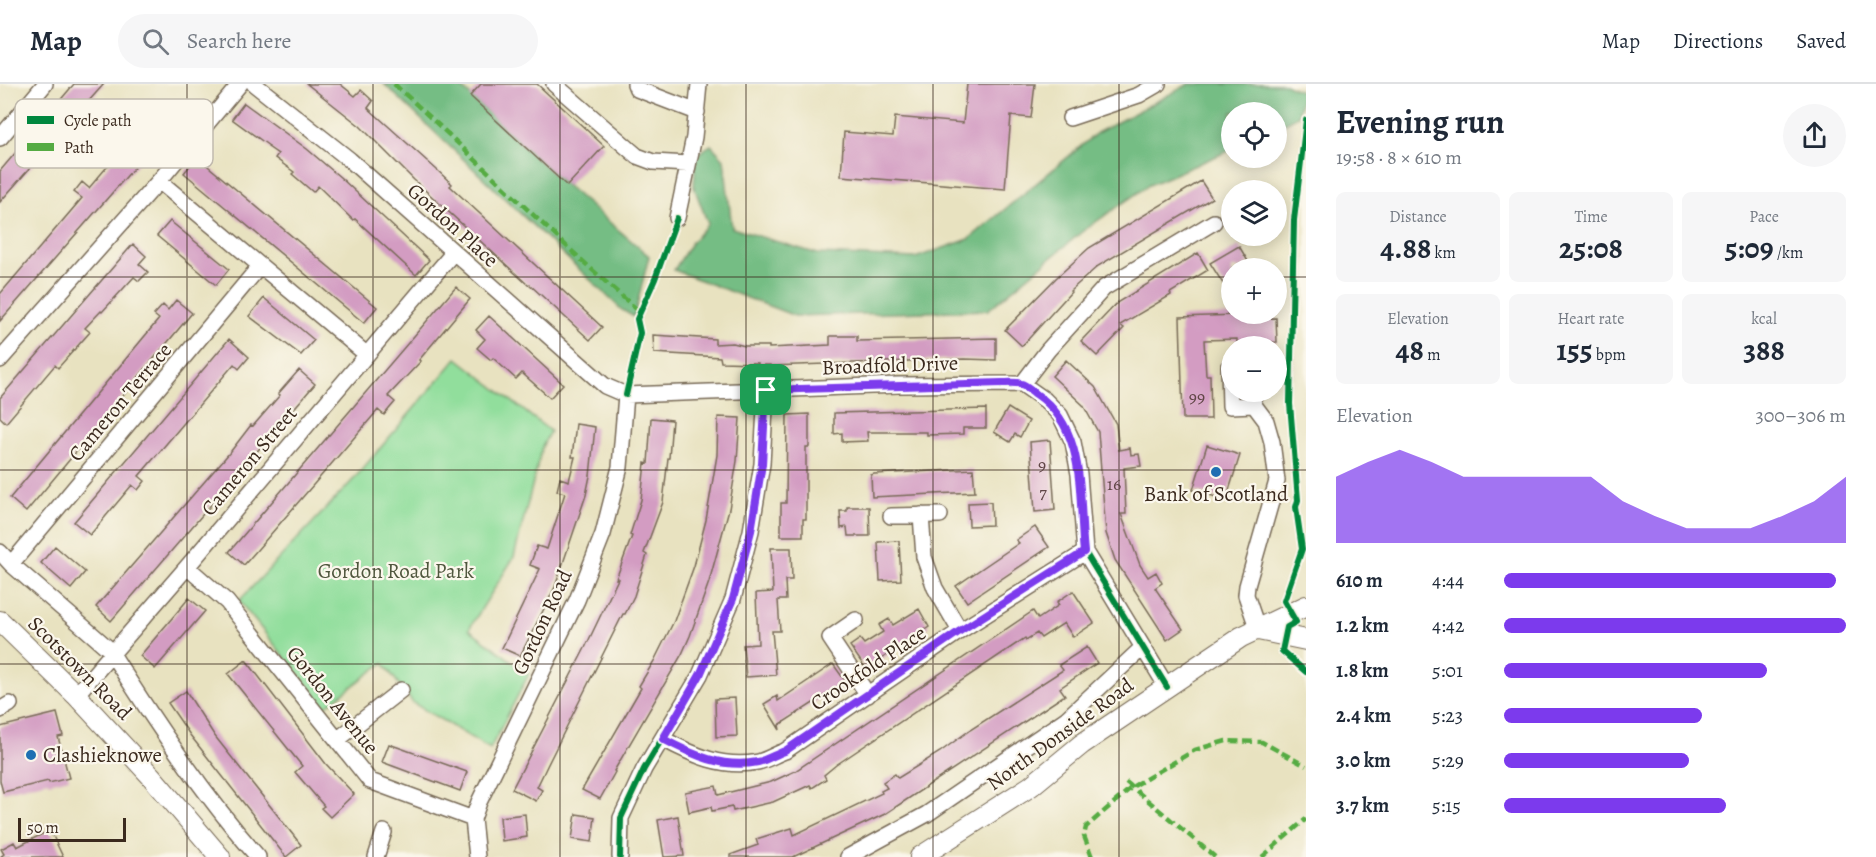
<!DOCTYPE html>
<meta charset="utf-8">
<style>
body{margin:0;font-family:Alegreya,serif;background:#f6f6f7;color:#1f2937;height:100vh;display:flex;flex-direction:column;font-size:22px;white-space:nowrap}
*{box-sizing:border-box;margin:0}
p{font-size:20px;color:#747a83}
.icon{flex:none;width:33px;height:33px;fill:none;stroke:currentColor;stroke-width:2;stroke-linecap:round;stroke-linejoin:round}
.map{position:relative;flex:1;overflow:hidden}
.details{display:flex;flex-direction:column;background:#fff;width:570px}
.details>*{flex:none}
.buttons{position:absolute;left:1221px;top:18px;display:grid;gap:12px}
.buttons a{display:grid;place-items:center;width:66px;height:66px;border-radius:50%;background:#fff;box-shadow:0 3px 15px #0003;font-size:30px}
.scale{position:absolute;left:18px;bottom:15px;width:108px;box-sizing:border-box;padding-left:6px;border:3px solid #3b2a1e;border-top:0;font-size:16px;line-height:21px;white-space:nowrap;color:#3b2a1e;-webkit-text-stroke:4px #fbf7ec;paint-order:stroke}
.pin{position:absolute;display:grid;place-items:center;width:51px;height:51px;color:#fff;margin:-26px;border-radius:12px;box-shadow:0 3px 9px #0006}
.round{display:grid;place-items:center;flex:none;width:63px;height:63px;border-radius:32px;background:#f6f6f7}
.head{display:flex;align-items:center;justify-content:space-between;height:102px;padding:0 30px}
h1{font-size:33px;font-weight:600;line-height:45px}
.metrics{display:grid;grid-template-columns:repeat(3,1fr);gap:9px;height:102px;padding:6px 30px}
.metrics div{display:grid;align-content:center;border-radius:9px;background:#f6f6f7;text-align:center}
.metrics b{font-size:30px;font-weight:600}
.metrics small{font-size:16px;font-weight:400}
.metrics p{font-size:16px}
.chart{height:168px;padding:12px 30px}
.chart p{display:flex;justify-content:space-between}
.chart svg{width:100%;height:108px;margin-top:6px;fill:#7c3aed;opacity:.7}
ul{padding:0 30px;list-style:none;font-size:20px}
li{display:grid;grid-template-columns:96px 72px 1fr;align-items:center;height:45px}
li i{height:15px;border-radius:8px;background:#7c3aed}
header{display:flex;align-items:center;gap:36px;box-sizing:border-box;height:84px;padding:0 30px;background:#fff;border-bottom:2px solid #e0e1e3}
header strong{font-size:28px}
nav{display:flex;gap:33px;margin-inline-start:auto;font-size:21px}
.search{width:420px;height:54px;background:#f6f6f7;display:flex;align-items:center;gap:15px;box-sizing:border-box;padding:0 21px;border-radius:33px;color:#747a83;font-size:22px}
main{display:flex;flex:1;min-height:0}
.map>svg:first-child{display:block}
.green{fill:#91de9c;stroke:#66845d;stroke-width:1.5}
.forest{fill:#74bd84;stroke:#587451;stroke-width:1.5}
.building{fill:#d39cc2}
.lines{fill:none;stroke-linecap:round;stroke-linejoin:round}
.minor-casing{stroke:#786a57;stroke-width:18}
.major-casing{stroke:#786a57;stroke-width:22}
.minor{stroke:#fff;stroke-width:15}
.major{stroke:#fff;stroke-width:20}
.quiet{stroke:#55ab43;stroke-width:4.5;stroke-dasharray:9 4.5;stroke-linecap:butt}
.cycleway-casing{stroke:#fbf7ec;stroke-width:10}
.cycleway{stroke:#00873e;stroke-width:6}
.route-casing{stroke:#fff;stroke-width:12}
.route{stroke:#7c3aed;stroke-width:8}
.grid{fill:none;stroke:#3b2a1e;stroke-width:1.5;stroke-opacity:0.55}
.poi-dot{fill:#1f6fb2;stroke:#fbf7ec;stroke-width:2}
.labels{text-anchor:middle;stroke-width:4.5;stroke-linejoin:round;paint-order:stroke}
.number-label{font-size:18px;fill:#614647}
.street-label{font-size:21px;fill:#3b2a1e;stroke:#fbf7ec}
.poi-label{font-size:21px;fill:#3b2a1e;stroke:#fbf7ec}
.park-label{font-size:21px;fill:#50573e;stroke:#fbf7ec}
.key{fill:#fbf7ec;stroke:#c1baae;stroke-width:1.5}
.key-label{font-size:16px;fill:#3b2a1e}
</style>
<header>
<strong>Map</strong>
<div class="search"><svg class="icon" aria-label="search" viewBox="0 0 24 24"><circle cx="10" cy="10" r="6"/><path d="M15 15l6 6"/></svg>Search here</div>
<nav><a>Map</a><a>Directions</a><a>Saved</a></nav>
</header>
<main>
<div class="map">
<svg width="1306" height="773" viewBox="0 0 1306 773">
<rect width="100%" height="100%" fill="#fbf7ec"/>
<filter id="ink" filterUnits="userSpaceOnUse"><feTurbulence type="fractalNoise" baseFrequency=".0167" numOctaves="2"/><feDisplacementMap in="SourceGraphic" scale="12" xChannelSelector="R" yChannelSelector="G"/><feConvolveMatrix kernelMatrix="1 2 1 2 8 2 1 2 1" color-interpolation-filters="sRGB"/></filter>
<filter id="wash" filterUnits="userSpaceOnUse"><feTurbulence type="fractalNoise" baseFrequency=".008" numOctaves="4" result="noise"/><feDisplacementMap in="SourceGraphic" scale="24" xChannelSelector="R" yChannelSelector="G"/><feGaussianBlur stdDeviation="1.35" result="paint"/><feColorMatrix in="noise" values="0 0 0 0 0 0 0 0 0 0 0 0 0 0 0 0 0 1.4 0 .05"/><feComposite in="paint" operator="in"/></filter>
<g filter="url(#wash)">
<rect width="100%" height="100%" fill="#e8e2c0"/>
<path class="green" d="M457,274L550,347L542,363L514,473L469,545L529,590L490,665L413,619L383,579L325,623L239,517L353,396Z"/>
<path class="forest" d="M384,0H458L567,102L649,172L634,233L622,226Z
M1189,0H1285L1303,8L1298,32L1277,43L1276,28H1232L1231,66L1149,101L1083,147L988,226L795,232L674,186L691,159L708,140L694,103L696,71L711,61L724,75L732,144L818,170L915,174L969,155L1097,49Z"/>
<g id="blocks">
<path class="building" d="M74,0H104L70,38L75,43L65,54L60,50L0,118V87Z
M307,0H340L355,12L361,6L373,17L368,24L437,86L452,100L450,102L602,243L590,256L529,200L528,201L414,96L360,42Z
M481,0H537L604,62L567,102L470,12Z
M967,0H1035L1031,34L1011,32L1005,105L841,92L844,48L893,52L895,33L963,39Z
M244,19L307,65L341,94L429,176L416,191L355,135L353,136L318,102L313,108L292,90L294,88L275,74L278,70L268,63L269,62L232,35Z
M149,21L155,27L159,22L175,37L0,237V210L82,114L74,108L82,98L89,104L130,56L136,49L130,43Z
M197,73L377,223L364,239L184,89Z
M1201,97L1212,114L1098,182L1070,207L1071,208L1022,262L1005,246L1056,194L1089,164Z
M170,137L229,185L216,201L157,152Z
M133,160L146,172L139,180L148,188L139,197L134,193L102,228L101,227L85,244L90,248L58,284L55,281L6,339L0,333V314Z
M1239,162L1249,179L1241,184H1232V214L1210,179Z
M1198,169L1208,186L1170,209L1171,211L1120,241L1124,244L1097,272L1081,257L1118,218Z
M456,203L470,215L419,276L421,277L388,312L395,318L384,331L378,326L244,481L229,468Z
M264,214L314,256L301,271L249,232Z
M176,216L192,229L26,428L10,414L159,235L154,231L163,221L168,226Z
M1236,231L1237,235L1276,234L1277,258L1237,259V255L1204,256L1206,291H1210L1211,335H1183L1180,233Z
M489,232L563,300L550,314L522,289L516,295L493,274L491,276L477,264L485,255L476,246Z
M653,251L715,255V260L733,259L745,262H769V264L830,261V252H857V257L996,254V276L964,275L770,282V281H758V279L721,278L720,273L654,269Z
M229,255L249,273L239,285L234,280L139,392L145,397L138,406L132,401L90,451L74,438Z
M1066,276L1095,303L1116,340L1119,366L1130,364L1131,371L1139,370L1141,382L1124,384L1126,430H1121L1140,481L1148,493L1156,488L1162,499L1155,504L1183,545L1167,556L1115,476L1106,449L1098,348L1083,321L1052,292Z
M299,286L315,300L111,537L96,523L231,367L251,341L253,342L280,311L278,310Z
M1008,324L1029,337L1020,353L1015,350L1010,358L994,348Z
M986,325V344H963V350L927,351V348H867L868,357L842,358V349L834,350V329Z
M809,330V363H806V435H803V452H781V419H786L787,331Z
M718,333L740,334L737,377L729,425L709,498L690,552L682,570L614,687L615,688L600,715L582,706L641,604L639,602L654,577L674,537L694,482L706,436L712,401L717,371Z
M651,334L672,336L669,374H668L663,418L644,469L647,471L634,512L625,530H623L548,680L537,703L542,706L536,717L512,705L585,564L618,495H616L632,452L630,451L641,416L645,379L648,380Z
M576,340L595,343L590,392L586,411L555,503L520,572L502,564L540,485L530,481L537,462L547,465L565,409L557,407L560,394L569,397L575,373H572Z
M1050,356L1055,426L1035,428L1030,358Z
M1207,361L1240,371L1226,416L1193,406Z
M973,385L975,408L872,413L871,391L874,390Z
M991,418L992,441L969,442L968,419Z
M847,423H869L870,452H848L847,443L841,444L840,427H847Z
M1035,443L1049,463L967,518L956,502L1019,459L1016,456Z
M899,457L901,496L880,497L878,458Z
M55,462L85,488L71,505L41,479Z
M771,464H791L792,496H785L786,516H778L780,547H772L776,591L746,593L743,561L758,560L756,509L773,508Z
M1073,507L1094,539L1073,553L1064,539L1041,554L1037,549L1026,556L1025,554L836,681L824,691L826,695L812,704L810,701L773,718L733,727L732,723L712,727L711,723L689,728L685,708L716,702L718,711L771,698L795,687L1033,527L1038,535L1059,521L1057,518Z
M189,514L205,527L155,585L140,572Z
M919,525L929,543L866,585L850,562L860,555L864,560L883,548L879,541L889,535L893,541Z
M1087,563L1097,579L1060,604L1065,611L885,730L793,773H730V771L758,761L756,755L792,744L794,751L882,709L881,707L887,704L883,698L895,690L898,694L940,668L970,646L1063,586L1059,581Z
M246,576L326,680L354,710L330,733L321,724L324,722L295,688L302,682L228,590Z
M833,580L846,598L779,641L780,646L764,620L777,612L778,617Z
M186,607L214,651L301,761L286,773L190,651L168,619Z
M735,614L737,652L716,653L715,615Z
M57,629L63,652L58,653L69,694L49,699L48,697L3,708L0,697V643Z
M389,660L467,688L460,707L382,678Z
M525,730L527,753L502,757L500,733Z
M576,730L595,733L592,758L572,755Z
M678,732L684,772L664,773L658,736Z
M50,746L63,773H0L4,770L1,765L14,758L17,763Z"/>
</g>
</g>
<g filter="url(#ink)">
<use href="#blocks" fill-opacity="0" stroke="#786a57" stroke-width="1.5"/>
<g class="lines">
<defs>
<path id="minor" d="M254,0L350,76L605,302L626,311L766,306
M554,0L637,72L653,78L688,80
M635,0L637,5L697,28
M1070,34L1139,11L1158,0
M0,54L45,0
M159,97L366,270
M677,134L694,53L699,0
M0,276L159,97L240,0
M1232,282H1229L1230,322L1254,321
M1022,300L1048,266L1104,204L1214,138
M1253,308L1254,321L1266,337L1272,358L1277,397L1247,502L1246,511L1258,546
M921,431L924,473L935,504L960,547
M891,432L940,431
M0,468L11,480L109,565C153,636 202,709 258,773
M11,480L260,182
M187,483L227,518L370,697L473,735
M856,536L830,554L868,611
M76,611L187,483L453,169
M0,626L10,620
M663,655C693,671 723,685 758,678C767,676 776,670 785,667L960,547L1085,468
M337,656L401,606
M376,773L384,748
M477,773L473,735L479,718L577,516L603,450L620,383L626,311
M620,773L621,734L644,685L700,591L733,515L751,447L762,380L766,306L898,301L1022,300L1045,316L1060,331L1073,358L1079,390L1085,468L1167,603
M848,773L927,730L1066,635L1142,564"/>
<path id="major" d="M0,537L76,611L151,692L220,773
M1258,546L1306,556
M920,773L1031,702L1082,660L1241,553L1306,522"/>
</defs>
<use href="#minor" class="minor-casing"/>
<use href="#major" class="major-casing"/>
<use href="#minor" class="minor"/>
<use href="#major" class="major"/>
<path class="quiet" d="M394,0C477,75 555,155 640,228
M1126,698L1215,773
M1092,773L1084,752L1086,743L1132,703L1195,666L1226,657L1262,658L1306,682
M1262,773L1306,735"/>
<defs>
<path id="cycleway" d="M1306,36L1294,136L1290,320L1298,416L1296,423L1302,465L1284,517L1296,538L1287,543L1282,567L1306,588
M626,311L640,249L637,235L655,195L677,134
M620,773L621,734L644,685L700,591L733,515L751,447L762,380L766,306L898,301L1022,300L1045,316L1060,331L1073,358L1079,390L1085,468L1167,603"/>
</defs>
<use href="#cycleway" class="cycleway-casing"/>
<use href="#cycleway" class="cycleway"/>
</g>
</g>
<g class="lines" filter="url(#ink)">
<defs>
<path id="route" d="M1002,299C1008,299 1015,298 1021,300C1026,301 1032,307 1036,310C1088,345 1078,414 1084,468L960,547L785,667C776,670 767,676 758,678C723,685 693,671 663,655L700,591L733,515L751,447L762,380L766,306Z"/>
</defs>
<use href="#route" class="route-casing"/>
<use href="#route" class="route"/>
</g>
<path class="grid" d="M187,0V773M373,0V773M560,0V773M746,0V773M933,0V773M1119,0V773M0,193H1232M1276,193H1306M0,386H1306M0,580H1306"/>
<g class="poi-dot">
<circle cx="1216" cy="388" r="6"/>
<circle cx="31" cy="671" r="6"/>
</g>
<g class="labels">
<g class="number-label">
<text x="1197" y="319">99</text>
<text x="1042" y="387">9</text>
<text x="1114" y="406">16</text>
<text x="1043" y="414">7</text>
</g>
<g class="street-label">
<text transform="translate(453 141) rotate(42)" y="7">Gordon Place</text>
<text transform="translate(890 281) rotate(-2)" y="7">Broadfold Drive</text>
<text transform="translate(120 318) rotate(-50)" y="7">Cameron Terrace</text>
<text transform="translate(249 377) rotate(-50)" y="7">Cameron Street</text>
<text transform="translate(542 538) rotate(-65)" y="7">Gordon Road</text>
<text transform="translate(80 584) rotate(45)" y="7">Scotstown Road</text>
<text transform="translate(868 584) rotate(-34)" y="7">Crookfold Place</text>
<text transform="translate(333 616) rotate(51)" y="7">Gordon Avenue</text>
<text transform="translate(1060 650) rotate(-36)" y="7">North Donside Road</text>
</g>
<g class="poi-label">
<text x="1216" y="417">Bank of Scotland</text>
<text x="43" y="678" text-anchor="start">Clashieknowe</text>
</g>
<g class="park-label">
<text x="396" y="494">Gordon Road Park</text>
</g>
</g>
<rect x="15" y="15" width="198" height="69" rx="9" class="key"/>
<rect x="27" y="32" width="27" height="8" fill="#00873e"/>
<rect x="27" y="59" width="27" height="8" fill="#55ab43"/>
<g class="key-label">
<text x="64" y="42">Cycle path</text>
<text x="64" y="69">Path</text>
</g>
</svg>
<div class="buttons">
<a><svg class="icon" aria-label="locate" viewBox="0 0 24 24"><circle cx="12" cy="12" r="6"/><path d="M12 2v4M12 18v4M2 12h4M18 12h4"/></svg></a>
<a><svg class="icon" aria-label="layers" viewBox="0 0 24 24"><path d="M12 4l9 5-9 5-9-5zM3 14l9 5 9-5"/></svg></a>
<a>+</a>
<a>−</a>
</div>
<div class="scale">50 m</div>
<div class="pin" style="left:766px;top:306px;background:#1e9e55"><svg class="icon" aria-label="arrive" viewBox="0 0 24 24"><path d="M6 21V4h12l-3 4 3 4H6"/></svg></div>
</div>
<section class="details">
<div class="head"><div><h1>Evening run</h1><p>19:58 · 8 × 610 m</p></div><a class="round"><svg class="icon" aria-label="share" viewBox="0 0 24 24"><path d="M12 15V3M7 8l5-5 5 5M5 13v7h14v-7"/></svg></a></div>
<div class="metrics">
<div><p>Distance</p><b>4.88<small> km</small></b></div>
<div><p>Time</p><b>25:08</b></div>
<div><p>Pace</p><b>5:09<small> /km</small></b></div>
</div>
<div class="metrics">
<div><p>Elevation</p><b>48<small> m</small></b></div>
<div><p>Heart rate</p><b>155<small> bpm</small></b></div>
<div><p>kcal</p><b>388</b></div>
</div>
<div class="chart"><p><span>Elevation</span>300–306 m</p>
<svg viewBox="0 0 160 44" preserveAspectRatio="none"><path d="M0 44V17L10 11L20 6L30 11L40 17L50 17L60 17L70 17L80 17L90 27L100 33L110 38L120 38L130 38L140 33L150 27L160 17V44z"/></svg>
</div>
<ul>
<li><b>610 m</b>4:44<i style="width:97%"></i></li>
<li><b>1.2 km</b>4:42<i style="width:100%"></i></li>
<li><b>1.8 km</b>5:01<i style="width:77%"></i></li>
<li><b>2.4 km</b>5:23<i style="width:58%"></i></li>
<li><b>3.0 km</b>5:29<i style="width:54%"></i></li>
<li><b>3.7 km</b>5:15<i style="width:65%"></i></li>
</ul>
</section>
</main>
